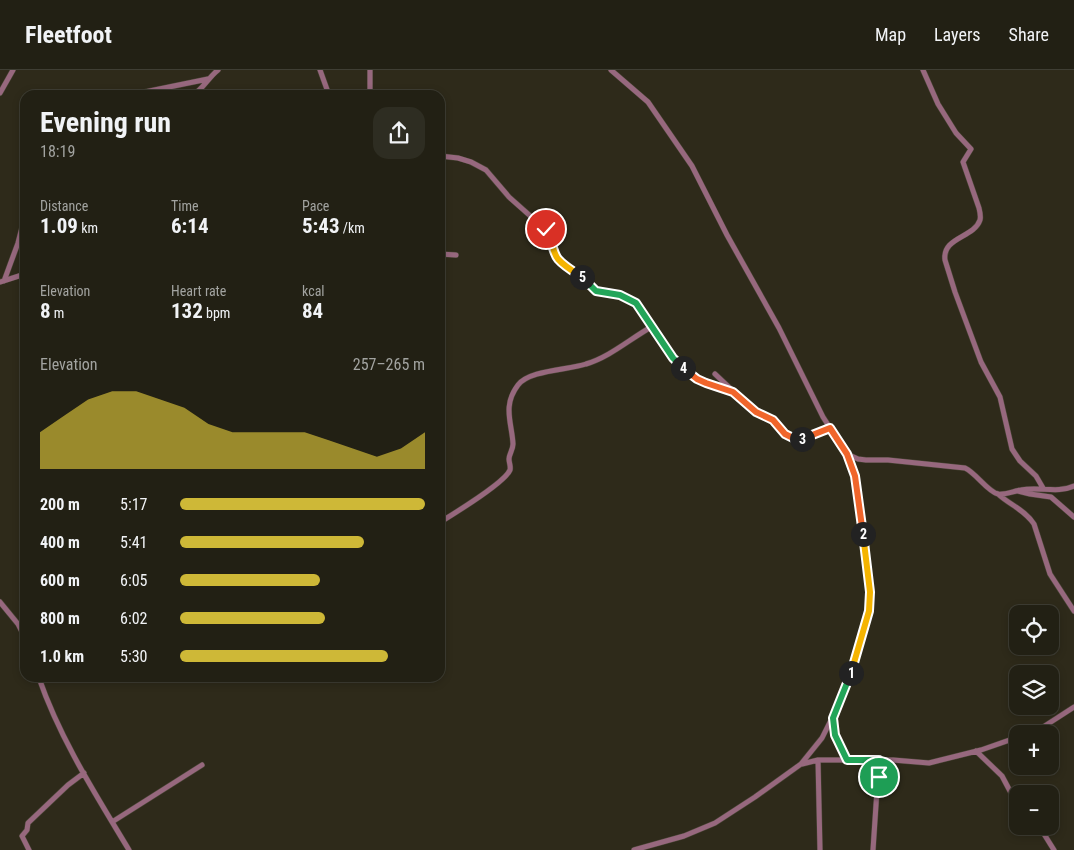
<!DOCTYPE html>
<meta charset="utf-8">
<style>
body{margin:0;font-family:"Roboto Condensed",sans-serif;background:#2e2d22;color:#f1f3f6;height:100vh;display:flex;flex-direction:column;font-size:19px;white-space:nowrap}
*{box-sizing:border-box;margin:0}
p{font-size:16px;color:#a2a3a0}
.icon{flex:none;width:28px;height:28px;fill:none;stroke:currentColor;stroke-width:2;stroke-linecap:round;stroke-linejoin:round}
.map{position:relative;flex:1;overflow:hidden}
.side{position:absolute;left:20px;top:20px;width:425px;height:592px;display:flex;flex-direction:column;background:#222014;border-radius:15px;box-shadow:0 2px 8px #0003,0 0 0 1px #3f3e34}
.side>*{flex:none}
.controls{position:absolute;left:1009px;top:535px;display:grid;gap:10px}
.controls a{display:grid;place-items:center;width:50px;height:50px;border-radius:10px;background:#222014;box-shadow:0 2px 8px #0003,0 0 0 1px #3f3e34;font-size:25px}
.pin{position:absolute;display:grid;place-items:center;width:42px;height:42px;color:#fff;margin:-21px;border:2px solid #fff;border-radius:50%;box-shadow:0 1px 5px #0007}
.km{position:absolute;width:25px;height:25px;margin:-12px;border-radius:50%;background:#222;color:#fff;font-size:14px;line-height:25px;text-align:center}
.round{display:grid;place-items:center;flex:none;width:52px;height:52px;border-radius:15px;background:#2e2d22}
.head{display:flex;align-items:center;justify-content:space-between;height:85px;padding:0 20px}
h1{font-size:28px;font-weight:700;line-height:38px}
.stats{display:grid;grid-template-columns:repeat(3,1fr);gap:8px;height:85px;padding:5px 20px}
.stats div{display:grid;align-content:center}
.stats b{font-size:21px;font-weight:700}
.stats small{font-size:14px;font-weight:400}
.stats p{font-size:14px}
.chart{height:140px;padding:10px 20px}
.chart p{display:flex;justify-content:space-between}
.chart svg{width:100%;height:90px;margin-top:5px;fill:#ceb837;opacity:.7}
ul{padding:0 20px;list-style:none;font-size:16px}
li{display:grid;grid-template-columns:80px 60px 1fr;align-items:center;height:38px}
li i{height:12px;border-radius:6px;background:#ceb837}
header{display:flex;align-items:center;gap:30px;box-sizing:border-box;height:70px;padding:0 25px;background:#222014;border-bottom:1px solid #3f3e34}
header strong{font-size:24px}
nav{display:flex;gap:28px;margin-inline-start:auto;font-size:18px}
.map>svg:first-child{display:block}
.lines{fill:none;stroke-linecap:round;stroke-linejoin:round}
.street-casing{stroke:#4a4637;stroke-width:6}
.street{stroke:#97687e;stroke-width:5}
.split-1-casing{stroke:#fff;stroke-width:10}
.split-2-casing{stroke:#fff;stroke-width:10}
.split-3-casing{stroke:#fff;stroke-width:10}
.split-4-casing{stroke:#fff;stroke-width:10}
.split-5-casing{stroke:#fff;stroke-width:10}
.split-6-casing{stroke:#fff;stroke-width:10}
.split-1{stroke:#22a559;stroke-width:6}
.split-2{stroke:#f5b400;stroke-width:6}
.split-3{stroke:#f0652b;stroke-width:6}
.split-4{stroke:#f0652b;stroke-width:6}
.split-5{stroke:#22a559;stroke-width:6}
.split-6{stroke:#f5b400;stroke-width:6}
</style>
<header>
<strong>Fleetfoot</strong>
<nav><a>Map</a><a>Layers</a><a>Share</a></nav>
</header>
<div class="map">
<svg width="1074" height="780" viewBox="0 0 1074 780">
<rect width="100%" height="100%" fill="#2e2a1a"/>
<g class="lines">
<defs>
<path id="street" d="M320,0L329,25
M611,0L648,32L692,96L727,165L779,258L823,347L847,384L855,406L870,522L869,541L859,579L844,624L822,668L801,694L755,727L715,753L684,766L634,780
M923,0L938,34L956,63L971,79L963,92L979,138C980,142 981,146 980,150C974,168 942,167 945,190L955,222L981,292L1000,327L1012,379L1020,391L1036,406L1043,418
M0,23L13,0
M130,25L208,9
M193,25C203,19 208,8 218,0
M370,25V0
M440,86L458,88L471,92L486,100L509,127L545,159L551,167L555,183L559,190L587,211L596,221L620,225L635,233L645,245L673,288L685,300L705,313L733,322
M440,184L456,185
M4,211L18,173L25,146
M0,212L25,204
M715,304L749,336L756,342L773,350L785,364L793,368L801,369L830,359
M847,384L858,389L866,390H888L965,398C976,403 988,422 998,424C1005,425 1014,421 1021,420C1039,416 1057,424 1074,416
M1018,421L1030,424L1051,427L1074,447
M998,424C1010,435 1025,440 1034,454L1050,504L1074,541
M442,451C455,443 505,412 510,400C511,396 509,393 509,389C509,384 513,380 513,374C512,353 502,336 518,315C529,300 568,300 586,294C610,287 631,268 653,256
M0,532L18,554L25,568
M39,608C60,669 96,725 129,780
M833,648L835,665L847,690
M1026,664L1040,659L1074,637
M976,681L1002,706L1018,736
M818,690L820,780
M802,694L818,690H893L929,693L981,680L1018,667
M112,752L202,695
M1039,756L1054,780
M29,780L22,766L27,760L28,753L68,715L84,703
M873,780L879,690"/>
</defs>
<use href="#street" class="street-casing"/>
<use href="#street" class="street"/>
</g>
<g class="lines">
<defs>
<path id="split-1" d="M851,603L833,648L835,665L847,690H879V707"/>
<path id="split-2" d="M851,603L869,541L870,522L863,464"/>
<path id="split-3" d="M802,369L830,358L847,384L855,406L863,464"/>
<path id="split-4" d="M683,298L697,309L706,313L733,322L756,342L773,350L785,364L793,368L802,369"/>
<path id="split-5" d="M582,207L596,221L620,225L636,233L673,288L683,298"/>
<path id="split-6" d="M546,159C553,168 551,180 558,189C564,196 574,202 582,207"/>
</defs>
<use href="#split-1" class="split-1-casing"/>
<use href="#split-2" class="split-2-casing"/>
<use href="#split-3" class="split-3-casing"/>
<use href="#split-4" class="split-4-casing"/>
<use href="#split-5" class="split-5-casing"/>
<use href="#split-6" class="split-6-casing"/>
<use href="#split-1" class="split-1"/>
<use href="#split-2" class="split-2"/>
<use href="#split-3" class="split-3"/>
<use href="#split-4" class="split-4"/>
<use href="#split-5" class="split-5"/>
<use href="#split-6" class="split-6"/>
</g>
</svg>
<div class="controls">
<a><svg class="icon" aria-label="locate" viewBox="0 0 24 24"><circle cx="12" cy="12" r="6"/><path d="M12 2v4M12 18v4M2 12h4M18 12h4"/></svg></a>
<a><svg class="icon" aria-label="layers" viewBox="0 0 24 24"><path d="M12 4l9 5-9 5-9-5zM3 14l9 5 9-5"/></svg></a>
<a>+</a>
<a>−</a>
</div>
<div class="pin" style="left:879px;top:707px;background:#1e9e55"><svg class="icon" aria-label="arrive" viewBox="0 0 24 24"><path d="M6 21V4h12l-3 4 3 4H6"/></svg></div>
<div class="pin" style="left:546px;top:159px;background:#d93025"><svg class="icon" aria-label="check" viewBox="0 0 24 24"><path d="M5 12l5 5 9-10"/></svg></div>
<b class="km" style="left:851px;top:603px">1</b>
<b class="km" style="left:863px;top:464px">2</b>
<b class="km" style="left:802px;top:369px">3</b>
<b class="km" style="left:683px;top:298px">4</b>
<b class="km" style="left:582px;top:207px">5</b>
<section class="side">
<div class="head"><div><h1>Evening run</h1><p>18:19</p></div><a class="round"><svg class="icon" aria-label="share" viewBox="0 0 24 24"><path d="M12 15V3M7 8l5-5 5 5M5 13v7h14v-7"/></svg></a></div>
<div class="stats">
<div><p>Distance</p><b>1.09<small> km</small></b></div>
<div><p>Time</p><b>6:14</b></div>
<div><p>Pace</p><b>5:43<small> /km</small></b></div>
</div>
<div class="stats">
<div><p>Elevation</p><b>8<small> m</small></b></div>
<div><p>Heart rate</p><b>132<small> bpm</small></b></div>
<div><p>kcal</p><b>84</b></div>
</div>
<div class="chart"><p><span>Elevation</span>257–265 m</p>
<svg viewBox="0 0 160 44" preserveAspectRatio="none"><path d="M0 44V26L10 18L20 10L30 6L40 6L50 10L60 14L70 22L80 26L90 26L100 26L110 26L120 30L130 34L140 38L150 34L160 26V44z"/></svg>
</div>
<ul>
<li><b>200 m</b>5:17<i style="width:100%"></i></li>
<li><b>400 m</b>5:41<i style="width:75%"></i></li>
<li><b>600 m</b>6:05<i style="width:57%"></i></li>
<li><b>800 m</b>6:02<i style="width:59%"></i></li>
<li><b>1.0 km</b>5:30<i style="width:85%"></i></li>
</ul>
</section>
</div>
